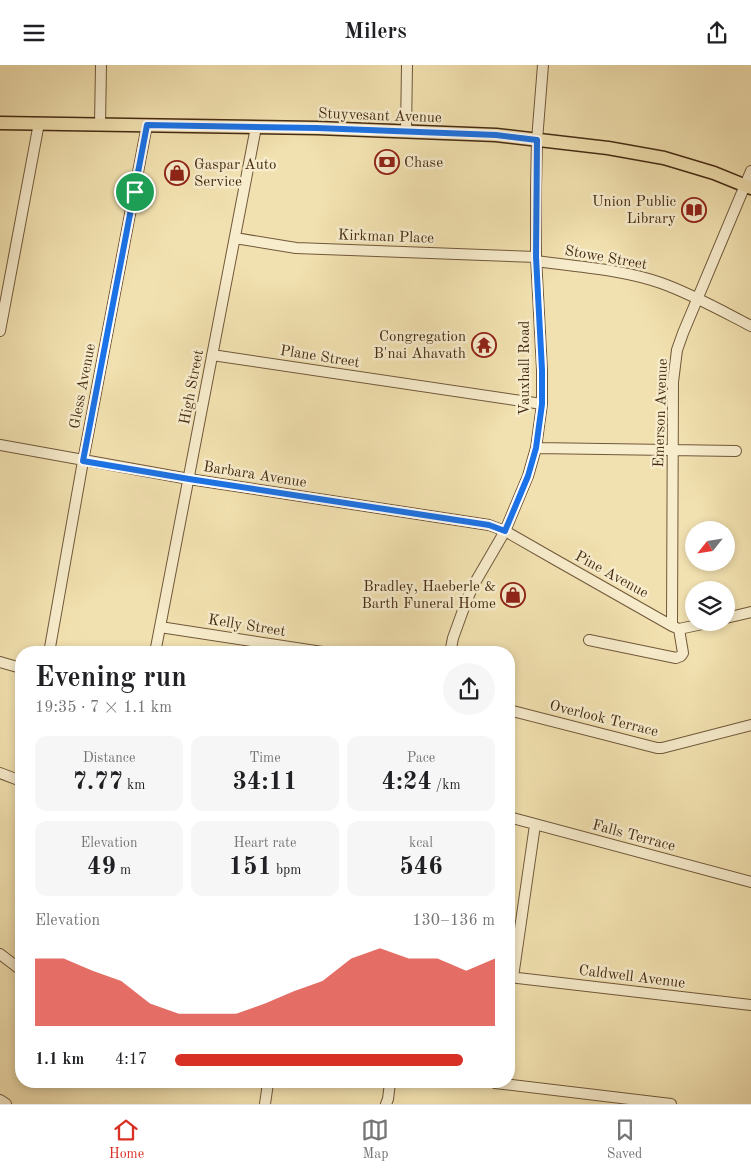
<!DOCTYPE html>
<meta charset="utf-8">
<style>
body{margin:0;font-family:"Old Standard TT",serif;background:#f6f6f6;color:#202124;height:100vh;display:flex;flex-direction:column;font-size:19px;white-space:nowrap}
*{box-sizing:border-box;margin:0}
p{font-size:16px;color:#757577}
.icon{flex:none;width:28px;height:28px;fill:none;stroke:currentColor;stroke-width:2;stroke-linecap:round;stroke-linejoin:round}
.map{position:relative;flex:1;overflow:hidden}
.details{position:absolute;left:15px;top:581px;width:500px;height:442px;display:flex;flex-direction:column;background:#fff;border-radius:20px;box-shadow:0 2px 8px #0003}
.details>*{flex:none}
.needle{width:32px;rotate:240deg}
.controls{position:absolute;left:685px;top:456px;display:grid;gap:10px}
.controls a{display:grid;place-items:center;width:50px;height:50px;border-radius:50%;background:#fff;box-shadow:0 2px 8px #0003;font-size:25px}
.pin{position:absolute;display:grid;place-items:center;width:42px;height:42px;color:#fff;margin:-21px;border:2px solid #fff;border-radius:50%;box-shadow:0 1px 5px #0007}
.round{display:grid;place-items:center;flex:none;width:52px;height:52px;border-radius:26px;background:#f6f6f6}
.overview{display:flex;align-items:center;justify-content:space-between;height:85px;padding:0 20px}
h1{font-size:28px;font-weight:600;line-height:38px}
.stats{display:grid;grid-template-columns:repeat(3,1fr);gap:8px;height:85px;padding:5px 20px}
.stats div{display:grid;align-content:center;border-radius:12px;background:#f6f6f6;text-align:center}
.stats b{font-size:25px;font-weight:600}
.stats small{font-size:14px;font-weight:400}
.stats p{font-size:14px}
.chart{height:140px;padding:10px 20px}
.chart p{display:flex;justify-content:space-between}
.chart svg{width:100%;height:90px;margin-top:5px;fill:#d93025;opacity:.7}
ul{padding:0 20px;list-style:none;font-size:16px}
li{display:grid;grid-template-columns:80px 60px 1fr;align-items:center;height:38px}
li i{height:12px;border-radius:6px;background:#d93025}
header{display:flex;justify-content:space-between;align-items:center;height:65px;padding:0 20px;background:#fff;font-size:22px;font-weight:600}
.menu{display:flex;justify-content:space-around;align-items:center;height:70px;border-top:1px solid #e0e0e0;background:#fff;font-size:14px;color:#757577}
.menu a{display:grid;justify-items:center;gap:2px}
.menu .active{color:#d93025}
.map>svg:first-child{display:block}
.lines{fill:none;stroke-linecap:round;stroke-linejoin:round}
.minor-casing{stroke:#70583a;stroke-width:12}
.major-casing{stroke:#452b13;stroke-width:15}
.minor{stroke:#f7eccc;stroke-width:10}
.major{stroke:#f2e1b0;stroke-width:12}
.route-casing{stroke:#fff;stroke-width:10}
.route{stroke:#1a73e8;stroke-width:6}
.labels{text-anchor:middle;stroke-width:5;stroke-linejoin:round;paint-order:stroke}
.street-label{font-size:15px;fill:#452b13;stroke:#f7eccc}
.poi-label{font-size:15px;fill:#452b13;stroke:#f7eccc;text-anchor:end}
</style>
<header><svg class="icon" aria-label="menu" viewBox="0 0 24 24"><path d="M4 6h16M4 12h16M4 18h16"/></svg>Milers<svg class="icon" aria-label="share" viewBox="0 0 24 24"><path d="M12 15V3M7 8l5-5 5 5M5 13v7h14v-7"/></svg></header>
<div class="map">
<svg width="751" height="1039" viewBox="0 0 751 1039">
<rect width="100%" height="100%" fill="#f2e1b0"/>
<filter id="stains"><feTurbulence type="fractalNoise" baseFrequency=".004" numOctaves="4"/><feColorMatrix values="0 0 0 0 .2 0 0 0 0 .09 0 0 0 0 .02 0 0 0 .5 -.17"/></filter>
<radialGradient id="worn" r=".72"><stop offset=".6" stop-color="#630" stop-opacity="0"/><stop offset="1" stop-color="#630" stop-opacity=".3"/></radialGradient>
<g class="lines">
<defs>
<path id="minor" d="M100,60L101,0
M406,67L407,0
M235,173L296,183L536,192
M536,196C578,202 621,204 661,218C692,229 722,246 751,261
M0,266L39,58
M212,290L542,339
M0,380L189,414L489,460L505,466L554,494L672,561L679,564L707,558
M536,383L736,386
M726,553L751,547
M672,561L673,317L677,285L683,268L751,106
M160,562L329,588
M589,575L676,593L681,591L683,588L679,564
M49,588L83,396L147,60
M155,588L256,62
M450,588L453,573L466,537L473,521L505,466L528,411L536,383L542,339V305L536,192V123L537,75L543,0
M0,597L21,603
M509,645L657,683H662L751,660
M0,708L21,716
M509,752L751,817
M0,889L21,905
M509,912L751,940
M513,912L535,760
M495,1018L671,1039
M0,1035L6,1039
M265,1039L268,1018
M386,1039L388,1034L390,1018"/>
<path id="major" d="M0,58L317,63L496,70L608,83L664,93L714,108L751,123"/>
</defs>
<use href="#minor" class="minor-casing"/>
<use href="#major" class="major-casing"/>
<use href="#minor" class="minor"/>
<use href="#major" class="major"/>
</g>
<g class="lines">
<defs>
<path id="route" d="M147,60L317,63L496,70L537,75L536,192L542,305V339L536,383L528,411L505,466L489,460L189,414L83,396Z"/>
</defs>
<use href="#route" class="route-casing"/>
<use href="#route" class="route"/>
</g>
<defs>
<symbol id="bank-ring" viewBox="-11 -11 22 22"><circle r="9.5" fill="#f7eccc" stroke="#8f2418" stroke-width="1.5"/><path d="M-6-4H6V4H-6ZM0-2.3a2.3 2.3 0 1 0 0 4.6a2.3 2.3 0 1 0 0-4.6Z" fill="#8f2418"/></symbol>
<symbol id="shop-ring" viewBox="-11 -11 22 22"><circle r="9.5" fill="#f7eccc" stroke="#8f2418" stroke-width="1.5"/><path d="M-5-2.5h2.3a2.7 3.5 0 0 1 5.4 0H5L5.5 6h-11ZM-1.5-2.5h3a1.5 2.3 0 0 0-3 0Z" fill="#8f2418"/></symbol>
<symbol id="library-ring" viewBox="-11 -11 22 22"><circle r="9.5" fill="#f7eccc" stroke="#8f2418" stroke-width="1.5"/><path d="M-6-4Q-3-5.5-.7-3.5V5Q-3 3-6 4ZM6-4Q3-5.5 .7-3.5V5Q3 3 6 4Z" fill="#8f2418"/></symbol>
<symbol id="temple-ring" viewBox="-11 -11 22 22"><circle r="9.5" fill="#f7eccc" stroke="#8f2418" stroke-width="1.5"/><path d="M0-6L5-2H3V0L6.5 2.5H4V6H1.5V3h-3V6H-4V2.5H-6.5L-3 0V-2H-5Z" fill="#8f2418"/></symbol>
</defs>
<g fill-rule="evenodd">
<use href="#bank-ring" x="373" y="83" width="28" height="28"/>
<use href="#shop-ring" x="163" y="94" width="28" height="28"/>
<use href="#library-ring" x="680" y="131" width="28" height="28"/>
<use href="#temple-ring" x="470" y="266" width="28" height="28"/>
<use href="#shop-ring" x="499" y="516" width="28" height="28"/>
</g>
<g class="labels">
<g class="street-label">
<text transform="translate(380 50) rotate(2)" y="5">Stuyvesant Avenue</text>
<text transform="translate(386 171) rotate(2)" y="5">Kirkman Place</text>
<text transform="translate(606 192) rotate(10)" y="5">Stowe Street</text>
<text transform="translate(320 291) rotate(9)" y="5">Plane Street</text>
<text transform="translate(524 303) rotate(-90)" y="5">Vauxhall Road</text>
<text transform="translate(82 321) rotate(-79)" y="5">Gless Avenue</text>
<text transform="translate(191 322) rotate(-79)" y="5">High Street</text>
<text transform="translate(660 348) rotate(-88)" y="5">Emerson Avenue</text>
<text transform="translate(255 409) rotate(9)" y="5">Barbara Avenue</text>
<text transform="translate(612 509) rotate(29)" y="5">Pine Avenue</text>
<text transform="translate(247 560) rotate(9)" y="5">Kelly Street</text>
<text transform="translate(604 653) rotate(14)" y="5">Overlook Terrace</text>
<text transform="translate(634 770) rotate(15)" y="5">Falls Terrace</text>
<text transform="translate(632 911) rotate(7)" y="5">Caldwell Avenue</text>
</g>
<g class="poi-label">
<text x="404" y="102" text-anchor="start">Chase</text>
<text x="194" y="104" text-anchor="start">Gaspar Auto<tspan x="194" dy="17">Service</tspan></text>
<text x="676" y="141">Union Public<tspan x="676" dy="17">Library</tspan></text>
<text x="466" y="276">Congregation<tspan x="466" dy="17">B'nai Ahavath</tspan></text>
<text x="496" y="526">Bradley, Haeberle &amp;<tspan x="496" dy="17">Barth Funeral Home</tspan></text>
</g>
</g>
<rect width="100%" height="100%" filter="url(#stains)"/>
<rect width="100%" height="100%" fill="url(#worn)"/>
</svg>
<div class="controls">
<a><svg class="needle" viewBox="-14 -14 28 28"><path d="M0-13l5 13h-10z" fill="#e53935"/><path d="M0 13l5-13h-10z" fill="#757577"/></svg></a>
<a><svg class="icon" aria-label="layers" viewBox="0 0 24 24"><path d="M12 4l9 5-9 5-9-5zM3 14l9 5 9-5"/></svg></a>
</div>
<div class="pin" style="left:135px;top:127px;background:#1e9e55"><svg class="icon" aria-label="arrive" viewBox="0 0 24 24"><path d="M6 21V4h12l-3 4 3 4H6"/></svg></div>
<section class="details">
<div class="overview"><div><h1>Evening run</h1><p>19:35 · 7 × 1.1 km</p></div><a class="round"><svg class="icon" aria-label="share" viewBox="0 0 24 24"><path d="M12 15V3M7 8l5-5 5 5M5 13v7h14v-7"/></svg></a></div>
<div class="stats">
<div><p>Distance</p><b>7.77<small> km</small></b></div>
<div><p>Time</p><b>34:11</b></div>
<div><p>Pace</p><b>4:24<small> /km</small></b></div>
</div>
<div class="stats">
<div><p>Elevation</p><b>49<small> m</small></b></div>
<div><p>Heart rate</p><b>151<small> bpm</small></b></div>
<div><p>kcal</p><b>546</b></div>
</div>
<div class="chart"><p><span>Elevation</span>130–136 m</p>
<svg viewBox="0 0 160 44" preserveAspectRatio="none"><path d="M0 44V11L10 11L20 17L30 22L40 33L50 38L60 38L70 38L80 33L90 27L100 22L110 11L120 6L130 11L140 11L150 17L160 11V44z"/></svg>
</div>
<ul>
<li><b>1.1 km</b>4:17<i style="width:90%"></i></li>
</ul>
</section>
</div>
<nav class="menu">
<a class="active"><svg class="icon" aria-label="home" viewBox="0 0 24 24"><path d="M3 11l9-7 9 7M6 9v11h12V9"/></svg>Home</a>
<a><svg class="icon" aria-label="map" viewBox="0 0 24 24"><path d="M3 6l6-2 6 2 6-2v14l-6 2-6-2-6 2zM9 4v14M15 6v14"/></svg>Map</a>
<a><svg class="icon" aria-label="saved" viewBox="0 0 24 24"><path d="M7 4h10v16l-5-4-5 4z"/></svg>Saved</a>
</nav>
